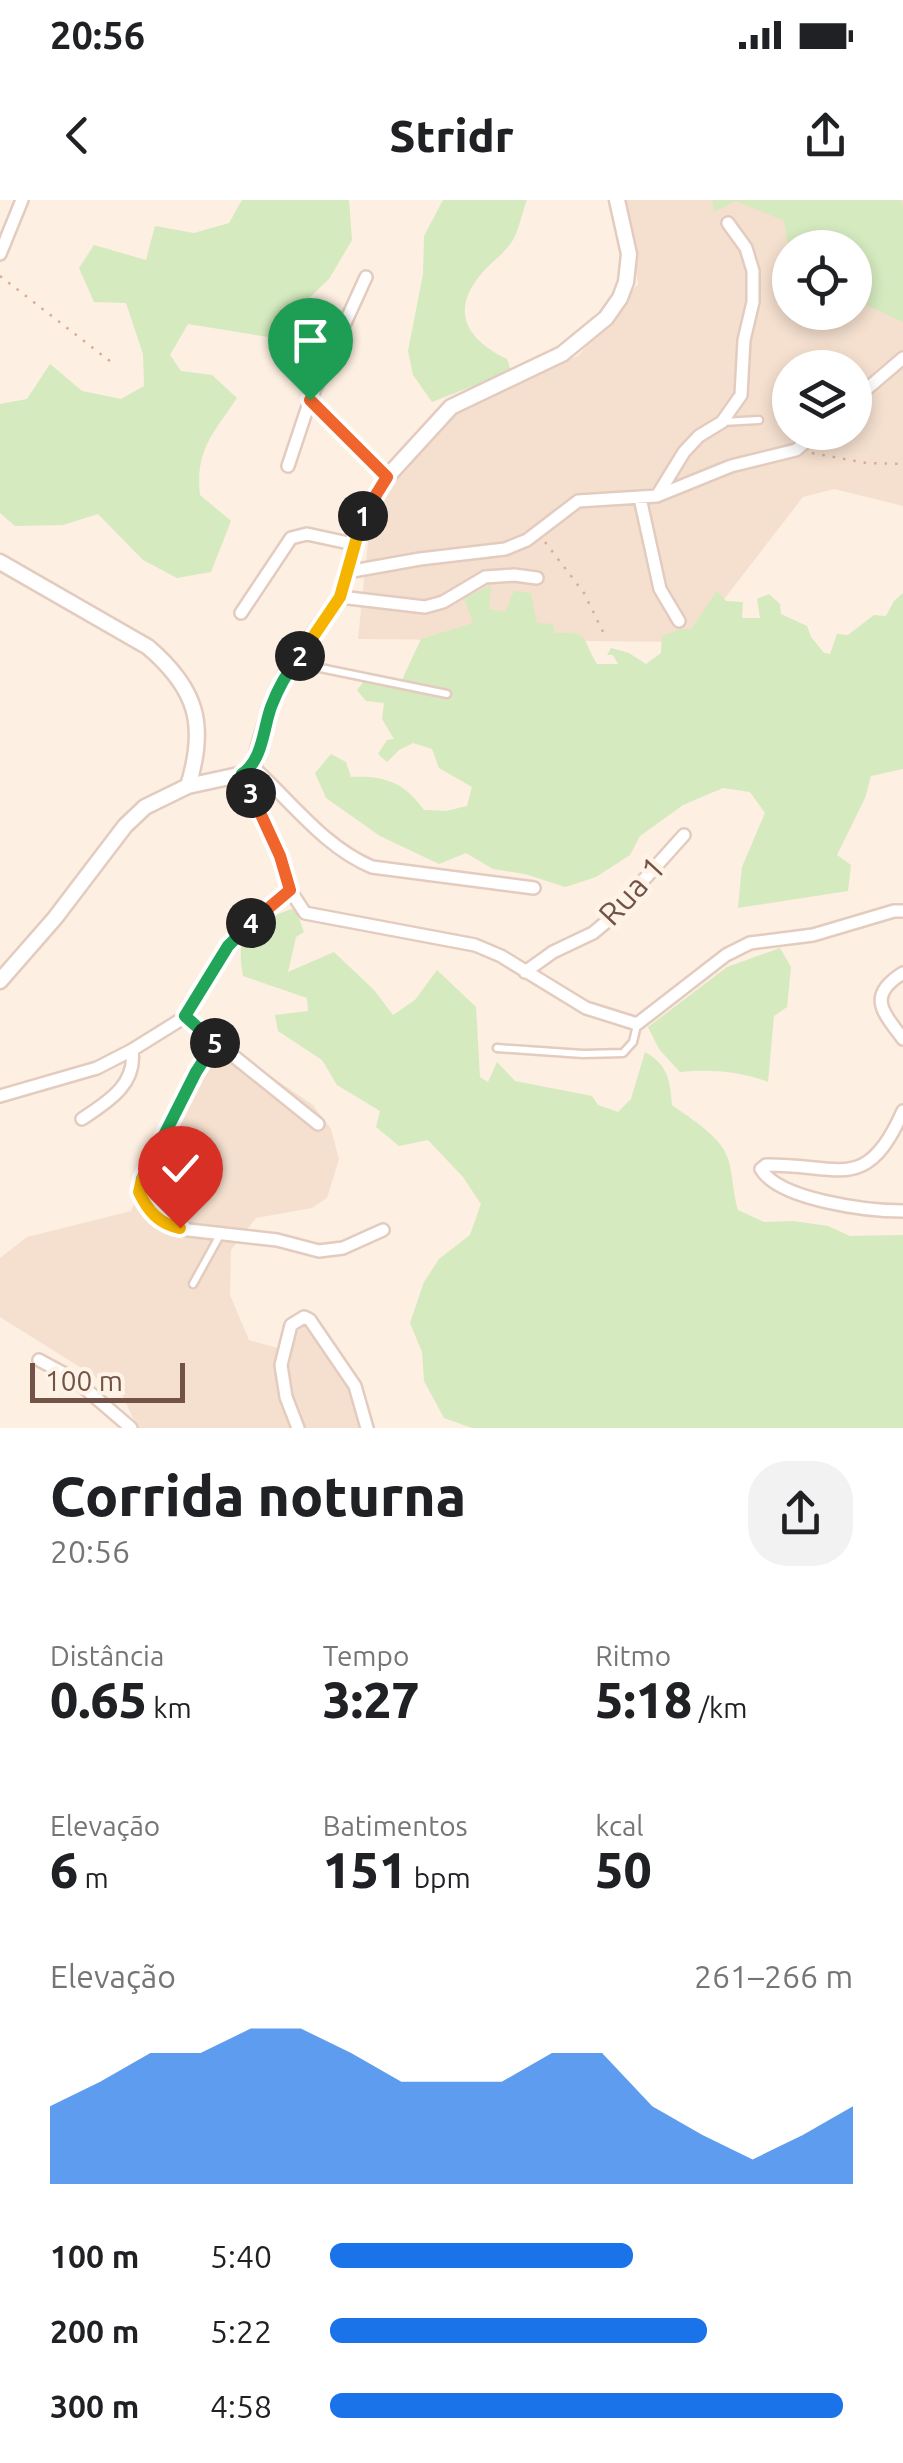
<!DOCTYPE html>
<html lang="pt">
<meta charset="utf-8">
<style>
body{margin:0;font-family:Ubuntu,sans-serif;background:#f2f2f2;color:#202124;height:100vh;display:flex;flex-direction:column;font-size:38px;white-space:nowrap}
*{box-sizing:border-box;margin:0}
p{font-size:32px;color:#757577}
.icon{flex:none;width:55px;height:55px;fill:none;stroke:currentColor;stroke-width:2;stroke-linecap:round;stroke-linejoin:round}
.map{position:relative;height:1228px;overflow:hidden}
.details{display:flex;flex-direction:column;background:#fff;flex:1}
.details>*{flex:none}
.fabs{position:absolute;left:772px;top:30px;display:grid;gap:20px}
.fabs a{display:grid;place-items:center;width:100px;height:100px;border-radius:50%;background:#fff;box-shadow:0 5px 15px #0003;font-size:50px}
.scale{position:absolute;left:30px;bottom:25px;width:155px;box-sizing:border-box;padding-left:10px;border:5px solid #745347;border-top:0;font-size:28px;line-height:35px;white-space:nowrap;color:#745347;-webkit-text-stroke:8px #fff3e7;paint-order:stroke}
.pin{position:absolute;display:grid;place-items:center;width:85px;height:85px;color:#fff;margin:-102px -42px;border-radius:50% 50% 50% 0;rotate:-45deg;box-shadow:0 0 10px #0007}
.pin .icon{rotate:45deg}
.km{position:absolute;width:50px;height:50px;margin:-25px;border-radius:50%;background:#222;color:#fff;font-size:28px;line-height:50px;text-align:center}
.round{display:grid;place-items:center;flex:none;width:105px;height:105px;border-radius:40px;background:#f2f2f2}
.headline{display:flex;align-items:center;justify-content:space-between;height:170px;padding:0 50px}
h1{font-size:55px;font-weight:800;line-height:75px}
.metrics{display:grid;grid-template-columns:repeat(3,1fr);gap:15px;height:170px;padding:10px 50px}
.metrics div{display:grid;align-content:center}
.metrics b{font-size:50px;font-weight:800}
.metrics small{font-size:28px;font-weight:400}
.metrics p{font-size:28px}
.chart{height:280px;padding:20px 50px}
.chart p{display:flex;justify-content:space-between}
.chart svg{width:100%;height:180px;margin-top:10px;fill:#1a73e8;opacity:.7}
ul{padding:0 50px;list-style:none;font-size:32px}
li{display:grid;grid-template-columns:160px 120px 1fr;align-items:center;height:75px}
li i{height:25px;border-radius:12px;background:#1a73e8}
.status{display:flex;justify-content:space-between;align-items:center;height:70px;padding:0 50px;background:#fff;direction:ltr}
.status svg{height:28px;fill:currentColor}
header{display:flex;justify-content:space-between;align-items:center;height:130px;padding:0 50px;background:#fff;font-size:45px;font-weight:800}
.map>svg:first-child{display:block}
.residential{fill:#f5e0cf;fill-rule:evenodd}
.green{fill:#d5eabf}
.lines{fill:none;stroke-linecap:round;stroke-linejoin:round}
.service-casing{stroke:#e3ccbf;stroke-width:11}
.minor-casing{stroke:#e3ccbf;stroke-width:16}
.tertiary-casing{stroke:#e3ccbf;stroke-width:19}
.path{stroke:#d7ac9b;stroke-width:2.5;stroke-dasharray:2.5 8;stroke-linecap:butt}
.service{stroke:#fff;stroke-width:6}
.minor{stroke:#fff;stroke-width:11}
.tertiary{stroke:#fff;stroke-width:14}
.split-1-casing{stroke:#fff;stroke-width:20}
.split-2-casing{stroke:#fff;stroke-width:20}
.split-3-casing{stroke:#fff;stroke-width:20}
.split-4-casing{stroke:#fff;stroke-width:20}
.split-5-casing{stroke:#fff;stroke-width:20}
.split-6-casing{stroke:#fff;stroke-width:20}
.split-7-casing{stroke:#fff;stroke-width:20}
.split-1{stroke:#f0652b;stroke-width:12}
.split-2{stroke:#f5b400;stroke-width:12}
.split-3{stroke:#22a559;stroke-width:12}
.split-4{stroke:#f0652b;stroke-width:12}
.split-5{stroke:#22a559;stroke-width:12}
.split-6{stroke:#22a559;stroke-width:12}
.split-7{stroke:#f5b400;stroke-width:12}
.labels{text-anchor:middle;stroke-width:10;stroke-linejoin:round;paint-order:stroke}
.street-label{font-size:32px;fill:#745347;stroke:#fff3e7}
</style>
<div class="status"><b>20:56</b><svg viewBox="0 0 49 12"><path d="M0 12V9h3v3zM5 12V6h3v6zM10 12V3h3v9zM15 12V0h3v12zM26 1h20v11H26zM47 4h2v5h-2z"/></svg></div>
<header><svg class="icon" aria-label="back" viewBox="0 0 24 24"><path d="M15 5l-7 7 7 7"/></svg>Stridr<svg class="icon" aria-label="share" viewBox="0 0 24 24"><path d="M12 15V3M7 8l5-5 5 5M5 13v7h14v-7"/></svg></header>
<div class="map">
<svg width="903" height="1228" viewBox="0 0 903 1228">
<rect width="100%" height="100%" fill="#fdefe1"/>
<path class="residential" d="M625,0H903V306L834,289L803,297L691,442L358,439L370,323L382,296L437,232L464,207L521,177L578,156L638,84ZM790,48H855V112H790ZM790,168H855V232H790Z
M207,833L313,905L331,929L339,959L327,998L312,1008L256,1018L231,1050L230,1095L249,1140L289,1151L303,1112L352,1189L364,1228H138L121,1193L0,1117V1058L27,1037L131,1011Z"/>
<path class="green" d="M242,0H349L352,40L329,79L268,137L188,124L170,155L181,171L212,175L237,198C213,234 195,250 200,295L231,321L211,372L177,378L143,360L98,314L63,325L15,326L0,313V204L27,199L50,164L82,191L121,199L144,186L143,154L126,103L94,102L79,68L94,45L146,60L155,26L194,33L229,23Z
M443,0H527C522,12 520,26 514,38C506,53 492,61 482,73C449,111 467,140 507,159L511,171L432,202L413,175L408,151L423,74L424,36Z
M712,0H900L903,5V122L855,100V48H790V58L784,21L736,1L714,12Z
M491,385L489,409L505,412L514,391L531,393L537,423L553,424L555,433C591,431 581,438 597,464H618L613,455H607L611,448L629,453L646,464L661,453L662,436L681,429H691L717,391L726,401L743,402L742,418H760L757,399L769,394L780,404L781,414L807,426L811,437L824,453L830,454L837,434L848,435L874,415L886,416L894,401L903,393V569L871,576L865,598L837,655L851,665L848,691L738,708L742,667L765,613L750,592L723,588L683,605L640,636L630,655L596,677L565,687L525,674L493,669L466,653L439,664L380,636L326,598L315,573L331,554L346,562L351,577C384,575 404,582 424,610L446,611L467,606L472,587L439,568L432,549L413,543L399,550L387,562L378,554L387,540L394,539L382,519L384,503L366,501L357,490L366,479L402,480L421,439L473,423L464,398Z
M295,708L304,732L296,737L288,772L334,752L374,790L393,815L415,800L437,770L476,807L480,877L488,882L497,862L515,881L592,896L598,905L618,912L631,899L645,852C668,865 670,880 672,905C691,919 723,937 729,962C733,977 733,994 738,1010L764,1022L793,1021L828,1026L850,1036L903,1035V1228H472L444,1218L424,1181L422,1152L410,1123L424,1082L439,1059L470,1035L481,1004L463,977L428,940L399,946L376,927L380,911L337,885L322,860L278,831L275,815L308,811L307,798L243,776C234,727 252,723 295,708Z
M780,748L791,767L787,807L774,816L768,882C739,871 711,869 680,872L659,849L648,827L727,767Z"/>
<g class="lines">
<defs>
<path id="service" d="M722,222L759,220
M296,463L447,494
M497,848L583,854L623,853L633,842L637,825
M193,1084L220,1035"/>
<path id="minor" d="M0,54L22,0
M855,199L903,158
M310,200L387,277
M288,266L310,200L366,77
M657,296L684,252L699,236L722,222L741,195L744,140L753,102V71L746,48L728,23
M640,298L660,389L679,421
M347,372L420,359L505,349L527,340L578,301L657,296L731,266L796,250L817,232
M340,397L425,407L443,402L485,377L514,375L537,378
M241,413L291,338L307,334L353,344
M253,567C291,601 324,647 372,667L534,688
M243,574L280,657L290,690L305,713L475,745L501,756L586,808L637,824L726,755L750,743L813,735L894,711H903
M525,772L553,752L593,733L605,723L684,635
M903,773C866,796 883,812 903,839
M185,817L318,924
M216,843L196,872L139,985L142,998L161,1023L180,1029L277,1040L319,1051L343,1048L383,1030
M0,896L97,868L132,850L185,817L228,746L290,690
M903,911C866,995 839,964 766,965L761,969C779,1000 868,1011 903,1011
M82,919C107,902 137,885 132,850
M39,1160L74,1179L131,1228
M298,1228L286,1197L281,1165L291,1125L304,1117L310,1120L355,1186L367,1228"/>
<path id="tertiary" d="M0,362L148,447C197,489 207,525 188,586
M0,781L55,718L125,626L145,607L188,586L243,574L253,567L270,509L286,474L340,397L362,316L387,277L451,207L562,154L606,118L620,98L626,82L629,54L617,0"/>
</defs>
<use href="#service" class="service-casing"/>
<use href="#minor" class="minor-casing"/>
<use href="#tertiary" class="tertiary-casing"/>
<path class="path" d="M0,76L115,165
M812,253L866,263L903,264
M545,342L584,393L604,434"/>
<use href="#service" class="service"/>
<use href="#minor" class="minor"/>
<use href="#tertiary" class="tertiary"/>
</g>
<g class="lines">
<defs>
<path id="split-1" d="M310,200L387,277L363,316"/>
<path id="split-2" d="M300,456L340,397L363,316"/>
<path id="split-3" d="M251,593L242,574C263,560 263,529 271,507C278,488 288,471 300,456"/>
<path id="split-4" d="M251,723L290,690L280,656L251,593"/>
<path id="split-5" d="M215,843L185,816L228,746L251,723"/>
<path id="split-6" d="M142,979L196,872L215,843"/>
<path id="split-7" d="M142,979L139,992C148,1011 159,1024 180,1028"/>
</defs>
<use href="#split-1" class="split-1-casing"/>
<use href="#split-2" class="split-2-casing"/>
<use href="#split-3" class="split-3-casing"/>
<use href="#split-4" class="split-4-casing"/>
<use href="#split-5" class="split-5-casing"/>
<use href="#split-6" class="split-6-casing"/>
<use href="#split-7" class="split-7-casing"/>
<use href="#split-1" class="split-1"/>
<use href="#split-2" class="split-2"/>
<use href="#split-3" class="split-3"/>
<use href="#split-4" class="split-4"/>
<use href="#split-5" class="split-5"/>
<use href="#split-6" class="split-6"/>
<use href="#split-7" class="split-7"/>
</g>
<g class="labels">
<g class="street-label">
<text transform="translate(632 691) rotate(-47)" y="11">Rua 1</text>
</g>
</g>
</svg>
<div class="fabs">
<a><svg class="icon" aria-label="locate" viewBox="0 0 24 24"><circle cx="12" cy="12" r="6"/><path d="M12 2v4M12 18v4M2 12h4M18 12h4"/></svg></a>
<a><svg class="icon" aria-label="layers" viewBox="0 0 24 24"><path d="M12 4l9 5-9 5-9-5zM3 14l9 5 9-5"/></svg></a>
</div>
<div class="scale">100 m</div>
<div class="pin" style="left:310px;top:200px;background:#1e9e55"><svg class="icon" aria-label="arrive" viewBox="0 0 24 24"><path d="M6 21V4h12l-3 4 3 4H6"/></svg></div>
<div class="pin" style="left:180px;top:1028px;background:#d93025"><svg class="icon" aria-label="check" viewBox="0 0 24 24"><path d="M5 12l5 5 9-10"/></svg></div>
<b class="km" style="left:363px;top:316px">1</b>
<b class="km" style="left:300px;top:456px">2</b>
<b class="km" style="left:251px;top:593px">3</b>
<b class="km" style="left:251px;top:723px">4</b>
<b class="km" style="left:215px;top:843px">5</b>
</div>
<section class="details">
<div class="headline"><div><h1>Corrida noturna</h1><p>20:56</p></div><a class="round"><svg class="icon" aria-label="share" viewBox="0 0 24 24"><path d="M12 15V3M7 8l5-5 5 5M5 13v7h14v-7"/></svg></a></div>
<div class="metrics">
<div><p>Distância</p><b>0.65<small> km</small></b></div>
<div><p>Tempo</p><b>3:27</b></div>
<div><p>Ritmo</p><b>5:18<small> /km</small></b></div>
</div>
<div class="metrics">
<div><p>Elevação</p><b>6<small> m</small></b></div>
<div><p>Batimentos</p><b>151<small> bpm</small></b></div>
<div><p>kcal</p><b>50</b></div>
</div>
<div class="chart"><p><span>Elevação</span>261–266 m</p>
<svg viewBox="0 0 160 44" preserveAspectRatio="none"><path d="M0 44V25L10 19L20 12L30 12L40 6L50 6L60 12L70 19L80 19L90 19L100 12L110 12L120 25L130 32L140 38L150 32L160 25V44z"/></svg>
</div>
<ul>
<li><b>100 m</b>5:40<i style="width:58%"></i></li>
<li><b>200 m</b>5:22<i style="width:72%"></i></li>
<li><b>300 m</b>4:58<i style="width:98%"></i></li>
</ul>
</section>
